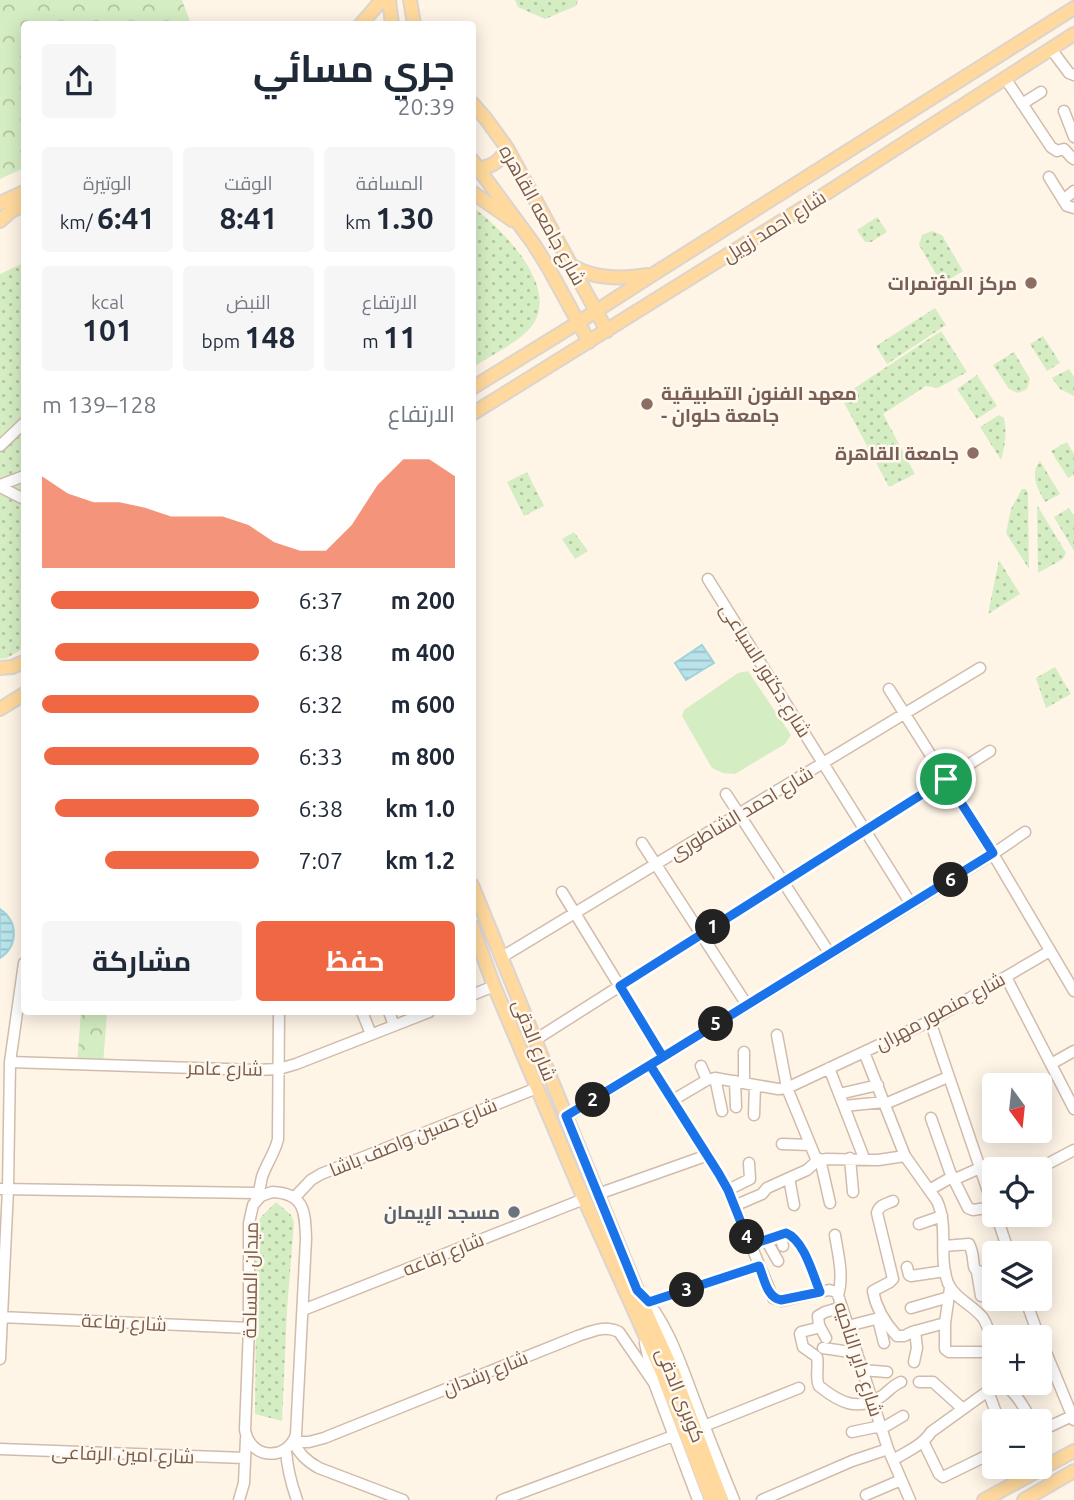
<!DOCTYPE html>
<html lang="ar">
<meta charset="utf-8">
<style>
body{margin:0;font-family:Ubuntu,Cairo,sans-serif;background:#f6f6f7;color:#1f2937;direction:rtl;height:100vh;display:flex;flex-direction:column;font-size:26px;white-space:nowrap}
*{box-sizing:border-box;margin:0}
p{font-size:23px;color:#747a83}
.icon{flex:none;width:38px;height:38px;fill:none;stroke:currentColor;stroke-width:2;stroke-linecap:round;stroke-linejoin:round}
.map{position:relative;flex:1;overflow:hidden;direction:ltr}
.drawer{position:absolute;left:21px;top:21px;width:455px;height:994px;display:flex;flex-direction:column;background:#fff;border-radius:7px;box-shadow:0 4px 18px #0003;direction:rtl}
.drawer>*{flex:none}
.needle{width:46px;rotate:165deg}
.fabs{position:absolute;left:982px;top:1073px;display:grid;gap:14px}
.fabs a{display:grid;place-items:center;width:70px;height:70px;border-radius:7px;background:#fff;box-shadow:0 4px 18px #0003;font-size:35px}
.pin{position:absolute;display:grid;place-items:center;width:60px;height:60px;color:#fff;margin:-30px;border:4px solid #fff;border-radius:50%;box-shadow:0 2px 7px #0007}
.km{position:absolute;width:35px;height:35px;margin:-18px;border-radius:50%;background:#222;color:#fff;font-size:19px;line-height:35px;text-align:center}
.round{display:grid;place-items:center;flex:none;width:74px;height:74px;border-radius:7px;background:#f6f6f7}
.headline{display:flex;align-items:center;justify-content:space-between;height:119px;padding:0 21px}
h1{font-size:38px;font-weight:700;line-height:52px}
.stats{display:grid;grid-template-columns:repeat(3,1fr);gap:10px;height:119px;padding:7px 21px}
.stats div{display:grid;align-content:center;border-radius:7px;background:#f6f6f7;text-align:center}
.stats b{font-size:30px;font-weight:700}
.stats small{font-size:19px;font-weight:400}
.stats p{font-size:19px}
.chart{height:196px;padding:14px 21px}
.chart p{display:flex;justify-content:space-between}
.chart svg{width:100%;height:126px;margin-top:7px;fill:#f06843;opacity:.7}
.primary-button{display:flex;gap:14px;margin-top:auto;padding:14px 21px}
.primary-button a{flex:1;height:80px;border-radius:7px;background:#f06843;color:#fff;font-size:28px;font-weight:700;line-height:80px;text-align:center}
.primary-button a+a{background:#f6f6f7;color:#1f2937}
ul{padding:0 21px;list-style:none;font-size:23px}
li{display:grid;grid-template-columns:112px 84px 1fr;align-items:center;height:52px}
li i{height:18px;border-radius:9px;background:#f06843}
.map>svg:first-child{display:block}
.grass{fill:url(#grass-dots)}
.park{fill:url(#park-crowns)}
.pitch{fill:#d5edc3}
.water{fill:url(#water-rules);stroke:#9ed3dc;stroke-width:2}
.lines{fill:none;stroke-linecap:round;stroke-linejoin:round}
.minor-casing{stroke:#d1bcab;stroke-width:13}
.major-casing{stroke:#dcd4cf;stroke-width:16}
.minor{stroke:#fff;stroke-width:10}
.major{stroke:#ffd99d;stroke-width:12}
.route-casing{stroke:#fff;stroke-width:14}
.route{stroke:#1a73e8;stroke-width:9}
.education-dot{fill:#8d6e63;stroke:#fff8ef;stroke-width:2.5}
.worship-dot{fill:#6b7280;stroke:#fff8ef;stroke-width:2.5}
.labels{text-anchor:middle;stroke-width:5;stroke-linejoin:round;paint-order:stroke}
.street-label{font-size:19px;fill:#7a5a48;stroke:#fff8ef}
.education-label{font-size:19px;font-weight:bold;fill:#785e54;stroke:#fff8ef;text-anchor:end}
.worship-label{font-size:19px;font-weight:bold;fill:#5b616d;stroke:#fff8ef;text-anchor:end}
</style>
<div class="map">
<svg width="1074" height="1500" viewBox="0 0 1074 1500">
<defs>
<pattern id="grass-dots" width="8" height="8" patternUnits="userSpaceOnUse" patternTransform="scale(1.75)"><rect width="8" height="8" fill="#d5edc3"/><path d="M2 2h.1M6 6h.1" fill="none" stroke="#b2c3a0" stroke-width="1.8" stroke-linecap="round"/></pattern>
<pattern id="park-crowns" width="20" height="18" patternUnits="userSpaceOnUse" patternTransform="scale(1.75)"><rect width="20" height="18" fill="#d5edc3"/><path d="M2 6a3 3 0 1 1 6 0M12 15a3 3 0 1 1 6 0" fill="none" stroke="#b2c3a0"/></pattern>
<pattern id="water-rules" width="6" height="5" patternUnits="userSpaceOnUse" patternTransform="scale(1.75)"><rect width="6" height="5" fill="#b9e3ea"/><path d="M0 2.5h6" fill="none" stroke="#9bbbc0"/></pattern>
</defs>
<rect width="100%" height="100%" fill="#fef5e7"/>
<path class="grass" d="M515,0H578L576,6L545,19L518,7Z
M473,207C502,229 562,288 531,327C520,341 489,357 473,367Z
M877,217L887,232L871,242H865L857,230Z
M932,231L942,235L963,271L942,284L919,245L922,235Z
M24,263V648L7,658L0,659V274Z
M935,308L946,325L887,364L876,346Z
M941,331L967,372L938,388L926,386L883,414L915,474L889,487L841,397Z
M1043,336L1060,363L1047,371L1030,344Z
M1014,352L1030,379L1027,389L1018,393L1009,389L993,365Z
M1069,369L1074,377V396L1060,389L1052,378Z
M977,375L997,406L977,419L957,389Z
M999,415L1004,418C1007,433 1005,446 1001,460L980,427Z
M1067,442L1074,454V475L1068,478L1051,451Z
M1040,461L1060,494L1045,502C1038,490 1029,473 1040,461Z
M527,472L544,506L524,516L507,482Z
M1022,489H1026L1028,493L1029,569L1006,533L1011,509Z
M1037,505L1066,553L1063,559L1038,573Z
M1069,508L1074,516V551L1054,517Z
M574,532L588,551L575,559L562,539Z
M999,560L1020,594L988,614Z
M1055,667L1071,694L1046,708L1036,678Z
M276,1202L291,1215L294,1223L287,1310L282,1421L255,1414L256,1315L254,1231L261,1217Z"/>
<path class="park" d="M0,0H182L191,24H24V168L0,179Z
M81,1012H107L103,1065L77,1064Z"/>
<path class="pitch" d="M748,671L791,735L785,744L735,774L723,773L712,768L682,716L684,710L738,673Z"/>
<path class="water" d="M702,645L714,663L686,680L675,663Z
M0,909C19,922 18,946 0,958Z"/>
<g class="lines">
<defs>
<path id="minor" d="M1051,49L1069,73L1074,75
M1005,78L1051,147L1057,151L1064,149L1071,157L1074,159
M1022,104L1041,92
M1064,111L1074,137
M1049,177L1067,206L1074,208
M1063,200L1074,191
M0,446L24,423
M0,485L24,476
M0,487L24,499
M708,579L911,904
M889,689L993,854L1074,991
M726,794L830,954
M642,843L747,1005
M562,892L663,1057
M502,957L980,668
M1006,977L1074,1109
M472,995L494,986
M362,1012L371,1034
M389,1012L394,1025
M930,1021L994,1209
M777,1035L787,1088L817,1161
M535,1040L990,751
M864,1052L905,1156L937,1201C949,1227 938,1257 948,1283C955,1299 973,1305 983,1318C989,1327 991,1340 994,1350
M10,1062L256,1070L279,1069L296,1064L429,1012
M1051,1064L1074,1051
M650,1065L719,1174L728,1190L773,1298L781,1301L829,1290L837,1292L888,1449L910,1500
M701,1066L707,1080
M829,1068L864,1158
M715,1078L722,1111
M735,1081L736,1107
M744,1083V1052
M839,1094L878,1085
M673,1100L707,1080L715,1078L778,1089L787,1088L930,1021L1050,951
M885,1104L948,1077
M844,1106L884,1102
M754,1115L755,1085
M566,1117L993,854L1025,832
M931,1118L950,1172L968,1208L973,1210L993,1207
M782,1144L810,1145
M850,1158L853,1192
M820,1159L830,1203
M1038,1169L1074,1150
M953,1180L980,1168
M0,1189L259,1193
M728,1190L750,1179L749,1163
M929,1190L952,1177
M272,1192C305,1193 305,1212 306,1239L296,1435C286,1462 250,1459 245,1430L249,1328V1223L253,1205L261,1196Z
M598,1194L708,1155
M295,1197L311,1180L321,1174L537,1088
M256,1199C260,1192 260,1185 262,1177C266,1164 275,1153 278,1139L279,1012
M893,1201C886,1204 879,1205 877,1213L893,1279L890,1282L873,1291C876,1308 886,1324 897,1336H904L912,1332L945,1323
M794,1205L789,1178L807,1170L817,1161L826,1159L878,1160L905,1156
M734,1206L762,1194L767,1188L789,1178
M996,1214L1009,1253
M919,1224L942,1216
M780,1235L783,1246
M835,1235C838,1254 844,1276 838,1295
M766,1240L778,1261
M750,1245L786,1233C804,1240 813,1275 820,1292
M944,1246L969,1244C979,1264 964,1275 994,1271
M907,1267L909,1275L911,1276L945,1271
M977,1272L981,1296
M950,1288L945,1323V1349L949,1352H994
M641,1294C668,1322 682,1368 696,1404C708,1436 721,1468 734,1500
M1025,1298L1039,1337
M649,1302L759,1266
M842,1307L825,1312L818,1316L819,1325L817,1328L801,1332L800,1334L803,1347L817,1357C819,1366 815,1379 819,1386C840,1403 858,1412 882,1396C889,1391 893,1385 901,1382
M911,1308L949,1297
M303,1310L584,1199
M0,1317L249,1328
M878,1319L884,1343
M819,1325L826,1338
M848,1326L883,1317
M1040,1338L1074,1420
M645,1343L654,1383L698,1500
M823,1348L857,1353
M0,1359L8,1189L10,1062L24,963
M914,1362L917,1348L915,1331
M862,1370L887,1372
M919,1382H933L963,1409
M996,1382L988,1391L999,1421
M1001,1382C1016,1392 1023,1406 1032,1421
M704,1426L799,1388
M881,1429L903,1416
M1040,1431L1072,1416
M852,1432L881,1426
M923,1441L939,1474L943,1477L994,1452
M0,1449L245,1458
M286,1450C287,1468 291,1483 297,1500
M893,1460C906,1452 923,1445 931,1432L988,1391
M866,1495L901,1480
M239,1500L244,1483L246,1438
M403,1500L319,1468C306,1461 300,1454 293,1442H309L324,1438L578,1336C592,1331 605,1325 619,1332L654,1383
M502,1500L673,1436
M762,1500L852,1461L888,1449"/>
<path id="major" d="M389,0L392,24
M410,0L414,24
M361,24L382,0
M472,103L486,119L507,148L607,331
M472,160L533,243L548,267L589,342
M479,168C492,167 501,161 507,148
M472,192L512,220
M0,203L24,192
M0,221L11,211L24,205
M572,266C594,279 623,279 648,275
M472,388L579,322L652,275L1074,8
M472,414L822,196L1074,34
M0,668L12,667L24,662
M0,709L24,694
M472,885L644,1307L674,1373L722,1500
M472,926L494,986L584,1199L663,1375L711,1500
M984,1500L1074,1451
M1024,1500L1074,1471"/>
</defs>
<use href="#minor" class="minor-casing"/>
<use href="#major" class="major-casing"/>
<use href="#minor" class="minor"/>
<use href="#major" class="major"/>
</g>
<g class="lines">
<defs>
<path id="route" d="M946,779L620,986L663,1057L566,1116L637,1290L649,1302L759,1266C764,1278 767,1298 781,1300L820,1292C813,1275 804,1240 786,1233L750,1245L728,1190L719,1174L650,1065L993,853L946,779"/>
</defs>
<use href="#route" class="route-casing"/>
<use href="#route" class="route"/>
</g>
<g class="education-dot">
<circle cx="1031" cy="283" r="7"/>
<circle cx="647" cy="404" r="7"/>
<circle cx="973" cy="453" r="7"/>
</g>
<circle class="worship-dot" cx="514" cy="1212" r="7"/>
<g class="labels">
<g class="street-label">
<text transform="translate(543 215) rotate(61)" y="7">شارع جامعه القاهره</text>
<text transform="translate(774 226) rotate(-32)" y="7">شارع احمد زويل</text>
<text transform="translate(766 670) rotate(58)" y="7">شارع دكتور السباعى</text>
<text transform="translate(741 813) rotate(-31)" y="7">شارع احمد الشاطورى</text>
<text transform="translate(940 1011) rotate(-28)" y="7">شارع منصور مهران</text>
<text transform="translate(535 1040) rotate(68)" y="7">شارع الدقى</text>
<text transform="translate(225 1068) rotate(1)" y="7">شارع عامر</text>
<text transform="translate(413 1137) rotate(-22)" y="7">شارع حسين واصف باشا</text>
<text transform="translate(443 1254) rotate(-22)" y="7">شارع رفاعه</text>
<text transform="translate(250 1280) rotate(-89)" y="7">ميدان المساحة</text>
<text transform="translate(124 1322) rotate(3)" y="7">شارع رفاعة</text>
<text transform="translate(859 1359) rotate(72)" y="7">شارع داير الناحيه</text>
<text transform="translate(485 1373) rotate(-22)" y="7">شارع رشدان</text>
<text transform="translate(681 1395) rotate(68)" y="7">كوبرى الدقى</text>
<text transform="translate(123 1454) rotate(2)" y="7">شارع امين الرفاعى</text>
</g>
<g class="education-label">
<text x="1017" y="290">مركز المؤتمرات</text>
<text x="661" y="400" text-anchor="start">معهد الفنون التطبيقية<tspan x="661" dy="22">- جامعة حلوان</tspan></text>
<text x="959" y="460">جامعة القاهرة</text>
</g>
<g class="worship-label">
<text x="500" y="1219">مسجد الإيمان</text>
</g>
</g>
</svg>
<div class="fabs">
<a><svg class="needle" viewBox="-14 -14 28 28"><path d="M0-13l5 13h-10z" fill="#e53935"/><path d="M0 13l5-13h-10z" fill="#747a83"/></svg></a>
<a><svg class="icon" aria-label="locate" viewBox="0 0 24 24"><circle cx="12" cy="12" r="6"/><path d="M12 2v4M12 18v4M2 12h4M18 12h4"/></svg></a>
<a><svg class="icon" aria-label="layers" viewBox="0 0 24 24"><path d="M12 4l9 5-9 5-9-5zM3 14l9 5 9-5"/></svg></a>
<a>+</a>
<a>−</a>
</div>
<div class="pin" style="left:946px;top:779px;background:#1e9e55"><svg class="icon" aria-label="arrive" viewBox="0 0 24 24"><path d="M6 21V4h12l-3 4 3 4H6"/></svg></div>
<b class="km" style="left:713px;top:927px">1</b>
<b class="km" style="left:593px;top:1100px">2</b>
<b class="km" style="left:687px;top:1290px">3</b>
<b class="km" style="left:747px;top:1237px">4</b>
<b class="km" style="left:716px;top:1024px">5</b>
<b class="km" style="left:951px;top:880px">6</b>
<section class="drawer">
<div class="headline"><div><h1>جري مسائي</h1><p>20:39</p></div><a class="round"><svg class="icon" aria-label="share" viewBox="0 0 24 24"><path d="M12 15V3M7 8l5-5 5 5M5 13v7h14v-7"/></svg></a></div>
<div class="stats">
<div><p>المسافة</p><b>1.30<small> km</small></b></div>
<div><p>الوقت</p><b>8:41</b></div>
<div><p>الوتيرة</p><b>6:41<small> /km</small></b></div>
</div>
<div class="stats">
<div><p>الارتفاع</p><b>11<small> m</small></b></div>
<div><p>النبض</p><b>148<small> bpm</small></b></div>
<div><p>kcal</p><b>101</b></div>
</div>
<div class="chart"><p><span>الارتفاع</span>128–139 m</p>
<svg viewBox="0 0 160 44" preserveAspectRatio="none"><path d="M0 44V12L10 18L20 21L30 21L40 23L50 26L60 26L70 26L80 29L90 35L100 38L110 38L120 29L130 15L140 6L150 6L160 12V44z"/></svg>
</div>
<ul>
<li><b>200 m</b>6:37<i style="width:96%"></i></li>
<li><b>400 m</b>6:38<i style="width:94%"></i></li>
<li><b>600 m</b>6:32<i style="width:100%"></i></li>
<li><b>800 m</b>6:33<i style="width:99%"></i></li>
<li><b>1.0 km</b>6:38<i style="width:94%"></i></li>
<li><b>1.2 km</b>7:07<i style="width:71%"></i></li>
</ul>
<div class="primary-button"><a>حفظ</a><a>مشاركة</a></div>
</section>
</div>
